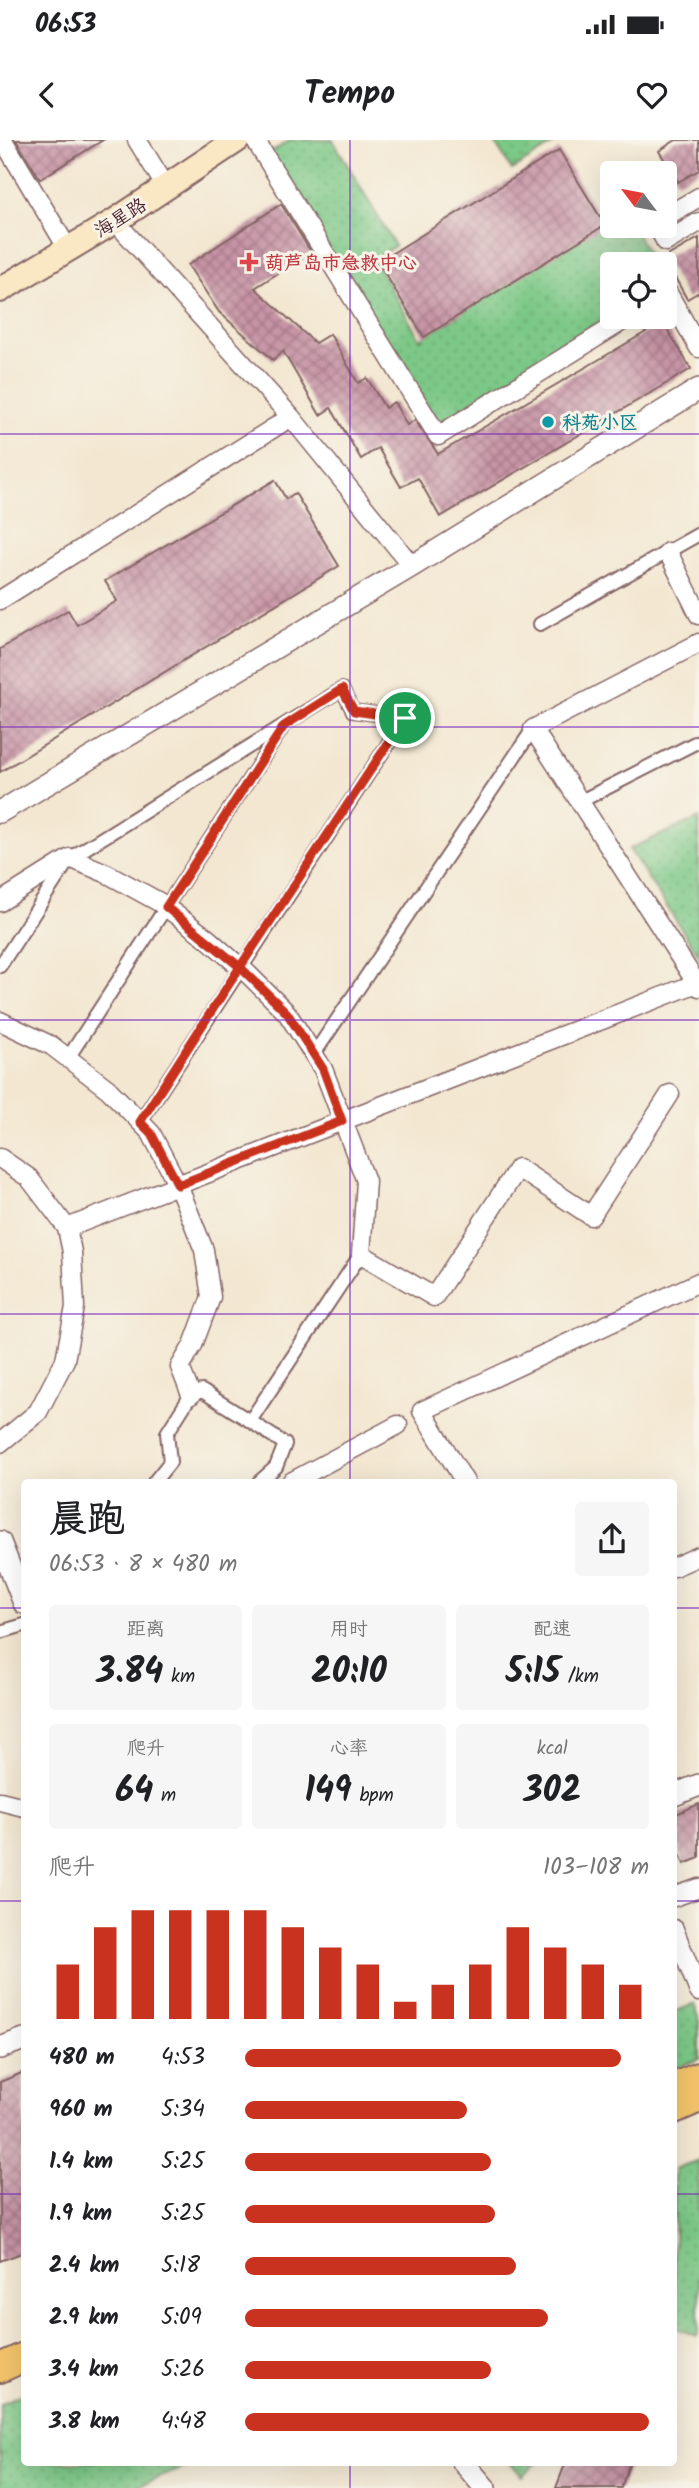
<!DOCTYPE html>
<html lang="zh">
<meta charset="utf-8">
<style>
body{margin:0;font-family:Kalam,"LXGW WenKai TC",sans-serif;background:#f6f6f6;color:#202124;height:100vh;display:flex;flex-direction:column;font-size:26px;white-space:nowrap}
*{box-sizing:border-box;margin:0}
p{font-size:23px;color:#757577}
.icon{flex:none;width:38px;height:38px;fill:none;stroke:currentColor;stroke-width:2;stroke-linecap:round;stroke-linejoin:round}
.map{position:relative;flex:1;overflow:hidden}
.sheet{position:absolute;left:21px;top:1339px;width:656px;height:987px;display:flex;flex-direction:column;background:#fff;border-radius:7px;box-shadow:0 7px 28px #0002}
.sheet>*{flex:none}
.needle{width:46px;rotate:302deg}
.tools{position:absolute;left:600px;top:21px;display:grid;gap:14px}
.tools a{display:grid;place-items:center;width:77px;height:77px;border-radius:7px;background:#fff;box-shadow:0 7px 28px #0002;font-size:35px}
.pin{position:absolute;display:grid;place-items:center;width:60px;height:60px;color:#fff;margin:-30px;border:4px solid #fff;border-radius:50%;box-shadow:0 2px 7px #0007}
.round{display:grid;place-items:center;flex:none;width:74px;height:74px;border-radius:7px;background:#f6f6f6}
.summary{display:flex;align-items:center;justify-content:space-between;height:119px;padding:0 28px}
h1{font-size:38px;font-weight:800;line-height:52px}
.metrics{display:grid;grid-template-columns:repeat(3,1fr);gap:10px;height:119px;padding:7px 28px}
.metrics div{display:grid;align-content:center;border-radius:7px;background:#f6f6f6;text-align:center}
.metrics b{font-size:35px;font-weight:800}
.metrics small{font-size:19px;font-weight:400}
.metrics p{font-size:19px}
.chart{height:196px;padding:14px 28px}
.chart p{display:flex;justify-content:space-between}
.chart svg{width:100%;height:126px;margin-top:7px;stroke:#c8321e;stroke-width:6}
ul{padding:0 28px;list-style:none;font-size:23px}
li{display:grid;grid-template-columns:112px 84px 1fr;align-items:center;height:52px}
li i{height:18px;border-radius:9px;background:#c8321e}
.status{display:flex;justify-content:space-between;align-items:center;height:49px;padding:0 35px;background:#fff;direction:ltr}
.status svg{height:19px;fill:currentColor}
header{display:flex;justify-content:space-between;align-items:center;height:91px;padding:0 28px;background:#fff;font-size:32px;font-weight:800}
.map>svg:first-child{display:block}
.grass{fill:url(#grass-dots);stroke:#637458;stroke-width:2}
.building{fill:url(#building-cross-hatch)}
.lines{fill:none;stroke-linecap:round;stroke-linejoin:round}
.pedestrian-casing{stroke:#856565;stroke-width:16}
.minor-casing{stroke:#856565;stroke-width:21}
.tertiary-casing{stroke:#856565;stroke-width:24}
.secondary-casing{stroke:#856565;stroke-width:28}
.primary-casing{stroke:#856565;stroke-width:32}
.pedestrian{stroke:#fff;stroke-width:12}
.minor{stroke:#fff;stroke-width:18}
.tertiary{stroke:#fff;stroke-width:21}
.secondary{stroke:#fae7c3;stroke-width:24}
.primary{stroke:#f2c36a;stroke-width:28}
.route-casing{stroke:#fff;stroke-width:14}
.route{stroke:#c8321e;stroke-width:9}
.grid{fill:none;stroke:#7b2cbf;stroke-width:2;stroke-opacity:0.55}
.health-dot{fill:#e0444e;stroke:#f7f3e8;stroke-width:2.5}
.culture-dot{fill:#0f9aa8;stroke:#f7f3e8;stroke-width:2.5}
.labels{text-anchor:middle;stroke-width:6;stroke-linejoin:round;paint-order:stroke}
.street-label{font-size:19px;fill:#4a1f2b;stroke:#f7f3e8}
.health-label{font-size:19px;font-weight:bold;fill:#be3a42;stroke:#f7f3e8;text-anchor:start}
.culture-label{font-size:19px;font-weight:bold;fill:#0d838f;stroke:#f7f3e8;text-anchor:start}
</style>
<div class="status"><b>06:53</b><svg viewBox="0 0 49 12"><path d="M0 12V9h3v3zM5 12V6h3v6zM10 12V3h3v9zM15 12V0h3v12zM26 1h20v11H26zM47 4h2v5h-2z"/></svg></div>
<header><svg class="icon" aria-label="back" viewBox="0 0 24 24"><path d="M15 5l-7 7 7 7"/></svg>Tempo<svg class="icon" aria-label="heart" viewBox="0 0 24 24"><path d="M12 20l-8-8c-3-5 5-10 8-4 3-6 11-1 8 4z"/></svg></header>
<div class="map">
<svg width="699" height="2348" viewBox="0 0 699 2348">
<defs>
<pattern id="grass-dots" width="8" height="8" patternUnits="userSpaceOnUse" patternTransform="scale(1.75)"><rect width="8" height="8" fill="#7cc886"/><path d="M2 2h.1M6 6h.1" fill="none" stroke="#6dab74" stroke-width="1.8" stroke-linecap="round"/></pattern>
<pattern id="building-cross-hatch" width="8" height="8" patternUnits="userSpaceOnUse" patternTransform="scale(1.75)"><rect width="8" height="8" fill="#c794a6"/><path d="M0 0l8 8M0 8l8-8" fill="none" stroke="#a47887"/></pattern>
</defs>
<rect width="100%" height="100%" fill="#f7f3e8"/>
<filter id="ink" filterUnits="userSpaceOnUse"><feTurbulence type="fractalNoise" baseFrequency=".0143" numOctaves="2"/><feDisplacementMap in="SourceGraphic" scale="14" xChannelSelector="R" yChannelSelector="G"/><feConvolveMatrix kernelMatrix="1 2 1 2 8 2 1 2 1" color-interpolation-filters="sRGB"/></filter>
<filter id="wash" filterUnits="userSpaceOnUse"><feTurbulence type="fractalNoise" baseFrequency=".00686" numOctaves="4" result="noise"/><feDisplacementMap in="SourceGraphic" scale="28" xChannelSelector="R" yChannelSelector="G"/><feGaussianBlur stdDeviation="1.57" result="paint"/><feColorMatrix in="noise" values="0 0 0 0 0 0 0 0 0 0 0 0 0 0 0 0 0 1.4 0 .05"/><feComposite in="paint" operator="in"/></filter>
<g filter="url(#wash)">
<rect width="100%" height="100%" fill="#f3e7d1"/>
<path class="grass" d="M290,0H333L395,106L374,120L420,199L612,78V86H632L654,124H612V174L438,285L268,15Z
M493,0H560L512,30Z
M699,678V816L629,709Z
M694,1864L699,1877V1919L674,1929V1872Z
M699,2020V2190L697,2196L674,2187V2029Z
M24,2253V2322H200L132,2348H0V2264Z
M510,2322H537L522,2336Z"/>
<g id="blocks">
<path class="building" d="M16,0H103L40,39Z
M676,0H699V30L678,42L659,11Z
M559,10L605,85L424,197L378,122Z
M281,64L311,112L255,148L315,203L330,194L358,243L367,238L385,268L394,262L407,285L415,280L438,314L663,182L691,229L440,377L418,338L401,347L378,308L361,319L331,268L320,275L283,211L273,220L219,172L188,125Z
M699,98V152L687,159L664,118Z
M275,340L286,359L295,353L339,426L0,632V509L68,470L77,485L117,461L105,441Z
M699,1664V1718L684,1724L674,1700V1675Z
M24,1932V2112L0,2121V1942Z
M566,2322H630L621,2348H556Z"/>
</g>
</g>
<g filter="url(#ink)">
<use href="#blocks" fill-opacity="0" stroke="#856565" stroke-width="2"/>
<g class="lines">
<defs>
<path id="pedestrian" d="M540,484L699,394
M581,661L699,601
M0,826L70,718L342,549L353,571L405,578L140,982
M314,914L533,589
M68,918L281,590
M250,1281L285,1304L276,1327L259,1342
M154,1342L170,1322L167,1293L191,1255L202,1251L250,1281L361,1114
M0,1492L24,1485"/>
<path id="minor" d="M3,0L68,109
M137,0L166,47
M255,0L438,296L629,177
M665,77L699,57
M115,81L291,277L412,426
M657,86L666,102L699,82
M665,154L668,153L699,208
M668,412L699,475
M0,460L291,277
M699,503L533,589L699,847
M0,762L70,718L108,734L159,762L207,798L249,835L287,873L323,929L366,1041L361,1114L434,1157L518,1028L591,1076L670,954
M0,881L52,906L108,949L151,993L178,1045L204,1110L211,1157L193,1205L180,1227L191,1255
M0,1018L29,1038L67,1088L72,1112L75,1167L65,1220L38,1272L0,1303
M67,1088L697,843
M291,1342L398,1285
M465,1342L422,1271L699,1142
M674,1427L699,1416
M0,1661L24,1667
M674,1757L699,1748
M674,1789L699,1852"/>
<path id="tertiary" d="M0,672L412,426L699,249
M0,1402L24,1463
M674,1655L699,1645
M0,1908L24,1899
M463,2322L485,2348"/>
<path id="secondary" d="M0,150L115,81L237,0"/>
<path id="primary" d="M674,1947L699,1937
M674,1969L699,1958
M0,2228L24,2217"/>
</defs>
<use href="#pedestrian" class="pedestrian-casing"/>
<use href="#minor" class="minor-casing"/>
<use href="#tertiary" class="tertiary-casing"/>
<use href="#secondary" class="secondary-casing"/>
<use href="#primary" class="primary-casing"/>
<use href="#pedestrian" class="pedestrian"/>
<use href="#minor" class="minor"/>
<use href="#tertiary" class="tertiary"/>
<use href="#secondary" class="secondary"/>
<use href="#primary" class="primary"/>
</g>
</g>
<g class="lines" filter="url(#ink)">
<defs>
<path id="route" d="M405,578L354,571L342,549L284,586L166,767L240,827L140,982L151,993L178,1045L342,981L323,929L287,873L240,827L405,578"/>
</defs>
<use href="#route" class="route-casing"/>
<use href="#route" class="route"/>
</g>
<path class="grid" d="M350,0V1342M0,294H699M0,587H699M0,880H699M0,1174H699M0,1468H24M674,1468H699M0,1761H24M674,1761H699M0,2054H24M674,2054H699M350,2322V2348"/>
<path class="health-dot" d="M245.5 111.5h7v7h7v7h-7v7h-7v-7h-7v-7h7z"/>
<circle class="culture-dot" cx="548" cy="282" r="7"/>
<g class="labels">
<g class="street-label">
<text transform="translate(120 77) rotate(-32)" y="7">海星路</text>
</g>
<g class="health-label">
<text x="265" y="129">葫芦岛市急救中心</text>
</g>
<g class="culture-label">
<text x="562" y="289">科苑小区</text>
</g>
</g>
</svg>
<div class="tools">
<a><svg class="needle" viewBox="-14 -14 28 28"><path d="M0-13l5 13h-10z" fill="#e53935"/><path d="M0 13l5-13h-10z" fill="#757577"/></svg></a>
<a><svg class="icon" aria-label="locate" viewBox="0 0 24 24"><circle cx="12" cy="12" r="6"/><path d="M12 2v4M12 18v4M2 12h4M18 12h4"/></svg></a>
</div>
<div class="pin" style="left:405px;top:578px;background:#1e9e55"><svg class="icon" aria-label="arrive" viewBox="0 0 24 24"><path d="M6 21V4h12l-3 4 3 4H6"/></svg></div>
<section class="sheet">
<div class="summary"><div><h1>晨跑</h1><p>06:53 · 8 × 480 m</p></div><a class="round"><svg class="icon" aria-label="share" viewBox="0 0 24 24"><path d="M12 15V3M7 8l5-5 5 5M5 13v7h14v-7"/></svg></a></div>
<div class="metrics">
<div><p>距离</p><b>3.84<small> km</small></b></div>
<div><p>用时</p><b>20:10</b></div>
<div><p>配速</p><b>5:15<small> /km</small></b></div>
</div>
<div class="metrics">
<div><p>爬升</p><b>64<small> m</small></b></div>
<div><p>心率</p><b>149<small> bpm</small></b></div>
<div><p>kcal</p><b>302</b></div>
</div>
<div class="chart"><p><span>爬升</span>103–108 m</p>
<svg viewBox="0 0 160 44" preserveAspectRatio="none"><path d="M5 44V25M15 44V12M25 44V6M35 44V6M45 44V6M55 44V6M65 44V12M75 44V19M85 44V25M95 44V38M105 44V32M115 44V25M125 44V12M135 44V19M145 44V25M155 44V32"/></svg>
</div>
<ul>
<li><b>480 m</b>4:53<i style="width:93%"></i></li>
<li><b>960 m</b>5:34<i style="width:55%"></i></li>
<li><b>1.4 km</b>5:25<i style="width:61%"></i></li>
<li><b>1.9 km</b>5:25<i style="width:62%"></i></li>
<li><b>2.4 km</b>5:18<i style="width:67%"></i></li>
<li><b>2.9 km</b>5:09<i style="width:75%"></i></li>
<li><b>3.4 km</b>5:26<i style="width:61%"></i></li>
<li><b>3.8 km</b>4:48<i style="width:100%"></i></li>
</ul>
</section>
</div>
